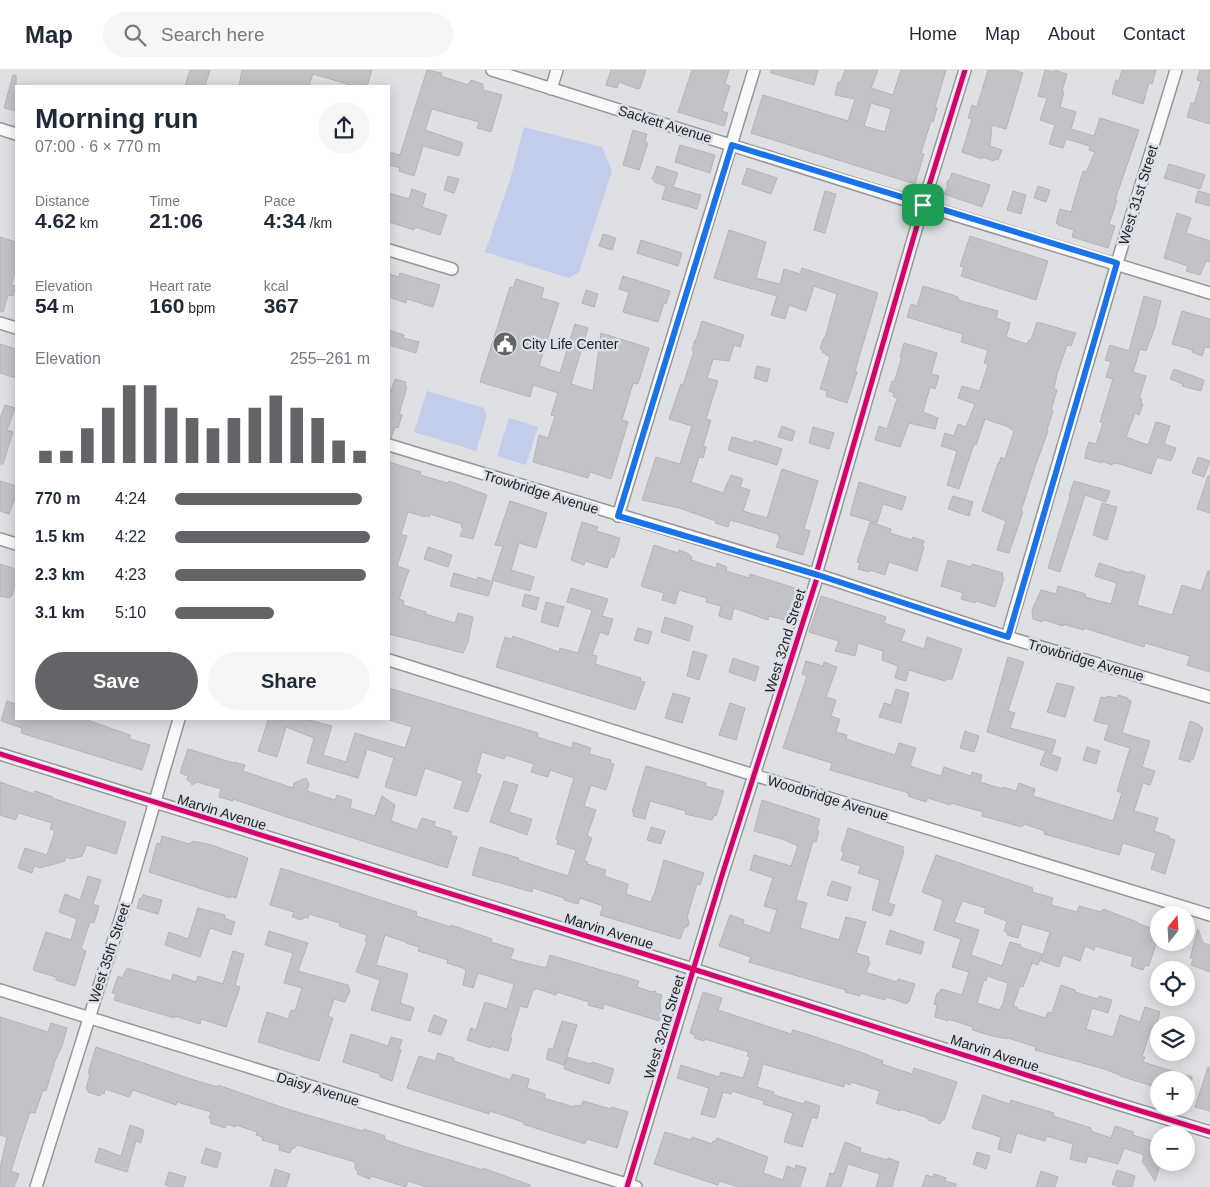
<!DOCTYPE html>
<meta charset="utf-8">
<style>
body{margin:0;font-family:Arial,sans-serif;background:#f6f6f7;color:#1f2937;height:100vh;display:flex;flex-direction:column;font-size:19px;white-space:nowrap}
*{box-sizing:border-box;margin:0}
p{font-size:16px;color:#747a83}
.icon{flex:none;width:28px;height:28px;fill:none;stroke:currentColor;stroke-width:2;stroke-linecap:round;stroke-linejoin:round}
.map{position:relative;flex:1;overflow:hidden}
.details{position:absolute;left:15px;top:15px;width:375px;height:635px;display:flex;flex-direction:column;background:#fff;border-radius:0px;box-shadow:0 2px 12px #0003}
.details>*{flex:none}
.needle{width:32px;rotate:18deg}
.tools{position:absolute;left:1150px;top:836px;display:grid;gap:10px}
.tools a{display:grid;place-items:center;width:45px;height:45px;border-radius:50%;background:#fff;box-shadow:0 2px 12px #0003;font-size:25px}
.pin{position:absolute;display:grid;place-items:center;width:42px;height:42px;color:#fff;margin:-21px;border-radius:10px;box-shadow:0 2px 8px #0006}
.round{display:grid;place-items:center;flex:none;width:52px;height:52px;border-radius:26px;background:#f6f6f7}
.head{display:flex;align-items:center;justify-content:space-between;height:85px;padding:0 20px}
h1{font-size:28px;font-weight:600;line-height:38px}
.stats{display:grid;grid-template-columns:repeat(3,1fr);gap:8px;height:85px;padding:5px 20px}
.stats div{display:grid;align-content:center}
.stats b{font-size:21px;font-weight:600}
.stats small{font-size:14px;font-weight:400}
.stats p{font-size:14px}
.chart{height:140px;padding:10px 20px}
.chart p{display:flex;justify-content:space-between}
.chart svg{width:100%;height:90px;margin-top:5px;stroke:#646468;stroke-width:6}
.cta{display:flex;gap:10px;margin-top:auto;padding:10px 20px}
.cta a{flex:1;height:58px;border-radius:30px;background:#646468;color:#fff;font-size:20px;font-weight:600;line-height:58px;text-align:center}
.cta a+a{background:#f6f6f7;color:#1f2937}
ul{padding:0 20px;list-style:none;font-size:16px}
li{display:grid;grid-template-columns:80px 60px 1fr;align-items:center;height:38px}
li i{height:12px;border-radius:6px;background:#646468}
header{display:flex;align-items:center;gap:30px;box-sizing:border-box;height:70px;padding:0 25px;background:#fff;border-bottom:1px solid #e0e1e3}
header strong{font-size:24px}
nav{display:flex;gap:28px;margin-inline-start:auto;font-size:18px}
.search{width:350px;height:45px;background:#f6f6f7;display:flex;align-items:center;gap:12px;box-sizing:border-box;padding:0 18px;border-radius:28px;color:#747a83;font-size:19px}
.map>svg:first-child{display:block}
.green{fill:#c2cceb}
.building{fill:#c2c3c6;stroke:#b3b4b7;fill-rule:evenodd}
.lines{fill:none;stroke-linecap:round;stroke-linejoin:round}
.street-casing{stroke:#96979b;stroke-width:14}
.street{stroke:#fafafb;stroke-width:11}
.cycleway-casing{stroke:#dcdfe7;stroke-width:8}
.cycleway{stroke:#d6006c;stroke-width:5}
.route-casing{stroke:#fff;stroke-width:10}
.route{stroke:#1a73e8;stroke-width:6}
.labels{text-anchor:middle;stroke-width:5;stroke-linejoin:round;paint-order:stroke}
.street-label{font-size:14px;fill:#212225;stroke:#dcdfe7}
.poi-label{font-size:14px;fill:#212225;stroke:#dcdfe7;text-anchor:start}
</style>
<header>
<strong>Map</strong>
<div class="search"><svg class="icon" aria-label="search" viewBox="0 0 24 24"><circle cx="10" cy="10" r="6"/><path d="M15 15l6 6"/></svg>Search here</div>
<nav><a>Home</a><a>Map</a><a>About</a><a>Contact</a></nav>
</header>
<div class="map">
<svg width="1210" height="1117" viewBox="0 0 1210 1117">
<rect width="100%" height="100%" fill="#dfe0e4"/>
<path class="green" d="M524,57L602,77L612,101L579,202L569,208L485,182L510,110Z
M427,321L484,338L487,346L476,381L414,362Z
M509,348L538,357L526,395L497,386Z"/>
<path class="building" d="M190,0H210L205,16H185Z
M242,0H372L367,16H354L313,4L309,16H239Z
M427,0L442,3L441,6L468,15L471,10L483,14V20L502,25L491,62L477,58L479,52L432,39L425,60L463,73L459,86L423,76L414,106L399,101L400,98L389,95V82L400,85Z
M611,0H646L640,18L638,19L619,12L617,18L606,15Z
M692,0H729L725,14L730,16L722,41L728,43L724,56L678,42Z
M771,0H818L814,15L771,3Z
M845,0H878L871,18L893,25L901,0H946L935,37L937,38L933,52L931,51L921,83L924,84L915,114L751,63L763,25L848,51L855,29L835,25L838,12H841ZM871,33L891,39L885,62L864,56Z
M988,0H1014L1023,3L1006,59L992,55L990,76L1002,80L998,90L994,89V91L982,87V89L962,82L972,49L968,48L972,35L977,37Z
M1045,0L1053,2L1055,0L1067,4L1062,21L1064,22L1060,37L1076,42L1071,59L1094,66L1100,48L1139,60L1115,130H1117L1109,154L1115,156L1108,178L1072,167L1074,160L1058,155V154L1056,153L1060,139L1071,142L1083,101L1086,102L1095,82L1089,80L1090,76L1066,69L1063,78L1049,74L1055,55L1040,50L1047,28L1038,26Z
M1122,0H1156L1152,14L1149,13L1143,34L1112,24L1116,10L1119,11Z
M1200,0H1210V54L1187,47L1191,33L1194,34L1201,11L1197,10Z
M13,5H16V41L4,38Z
M633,60L647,64L645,72L648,73L639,100L623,95Z
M680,75L715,85L710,103L675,92Z
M1169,94L1205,105L1200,119L1164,108Z
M657,96L678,103L673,117L701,125L697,139L662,129L666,116L654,112V110L652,109Z
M747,98L777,108L771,124L742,114Z
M952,103L990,115L982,137L944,124L947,119V111L950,109Z
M448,106L459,109L454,123L444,120Z
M1038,116L1050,120L1046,132L1034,128Z
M412,119L426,124L422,137L447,145L440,165L415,157L414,160L389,152V123L409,129Z
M825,121L836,124L825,163L814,160Z
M1013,121L1026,125L1021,144L1007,140Z
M1198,121L1210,124V136L1195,132Z
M1177,143L1191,148L1186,163L1210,171V192L1206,191L1200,205L1186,201L1188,196L1164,188Z
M729,160L766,172L756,208L780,214L784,199L800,204L802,198L878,223L855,301L857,302L847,333L826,326L827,321L820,319L830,287L826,285V284L822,282L823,280L820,279L823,269L825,268L837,224L814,216L806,241L789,235L785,249L771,245L777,226L714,208Z
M603,164L616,168L612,180L599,176Z
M970,166L1048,191L1036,230L961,206L964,197L960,196Z
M0,167L16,172V199L11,215L16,216L13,226L8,225L3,242H0Z
M641,170L682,183L678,196L637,183Z
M400,203L440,215L433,237L407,229L406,233L389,227V204L399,207Z
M623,206L670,221L666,234L664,233L658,252L623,242L629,222L619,219Z
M516,209L544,218L541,228L559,233L539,296L560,303L575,254L588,258L571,314L593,321L601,263L649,278L638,314L633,313L622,350L628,352L611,409L590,402L588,408L533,392L539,365L548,368L555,346L551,345L558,323L533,315L530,327L480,312L510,217L513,218Z
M923,216L953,225L959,228L958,230L998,241L996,248L1010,253L1006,267L1027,274L1029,270H1031L1037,252L1076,263L1071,276L1067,275L1057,304L1054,319L1057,320L1051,340L1053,341L1047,360L1048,361L1035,397L1021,441L1023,442L1009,483L997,480L1006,451L982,441L998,393L999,394L1001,387L1005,389L1014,361L1009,358V357L985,349L976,375L974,374L959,419L947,415L957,381L941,376L945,363L954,366L958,354L966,357L975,334L958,328L962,316L979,321L980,320L988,295L984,293L988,280L961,272L963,264L907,247L911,234L917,236Z
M586,220L598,224L594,237L582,233Z
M1144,226L1161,231L1155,257L1146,281L1140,279L1133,302L1146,306L1139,329H1142L1141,333L1143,334L1139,345L1135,343L1126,367L1148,375L1156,352L1170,356L1164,374L1176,378L1171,391L1157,387L1151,404L1120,394L1112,393V395L1102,391V393L1085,388L1086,384H1085L1089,372L1096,374L1103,353L1100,352L1113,309L1106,307L1111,292L1105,290L1110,275L1129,281Z
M1182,241L1210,249V278L1205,277L1202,286L1192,282L1193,280L1172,274Z
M702,251L744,265L740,277L734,275L729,291L713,289L707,308L718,311L706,349L711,350L703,376L706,377L703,388L699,387L691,412L723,423L731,405L743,409L740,417L750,420L743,441L767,448L782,399L818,411L804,459L810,461L803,485L776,477L780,467L778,466V464L730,450L728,457L715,453L716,451L679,438L642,430L656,387L680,394L692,356L669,349L681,314L683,315L694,281L692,280L695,270H696Z
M389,260L404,265L403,268L419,272L416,283L389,275Z
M904,273L937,283L931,304L939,306L935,319L930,317L923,342L938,348L935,359L909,353L900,377L875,370L879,356L887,359L897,329L893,326L894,323L889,321L892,311L894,312L902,287H900Z
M0,274L16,279V308L0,303Z
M757,296L770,299L767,312L754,308Z
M1174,299L1204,310L1201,321L1182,316L1183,314L1170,309Z
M395,309L406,312L405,317H407L399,344L402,345L398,358L395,357L391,368L389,367V325Z
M5,335L15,338L7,360L13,362L3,394H0V348Z
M782,356L795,361L792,371L778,367Z
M813,357L834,363L829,379L809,373Z
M732,367L753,373L754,370L782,379L777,395L728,380Z
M1198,387L1210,391L1204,407L1192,403Z
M389,392L421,402L420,405L448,413L449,411L487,425L473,469L460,466L463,458L461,457L462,454L430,444L429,447L426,445L425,447L408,442L401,464L407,466L397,496L409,500L399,529L404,531L403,535L426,542L425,544L455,553L458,543L473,547L468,572L463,583L389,564Z
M1208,406H1210V443L1197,439Z
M0,411L16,416V425L9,444L0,441Z
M1074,411L1110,421L1106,432L1085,425L1060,502L1048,498L1070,427L1069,426Z
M859,412L906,427L902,440L883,434L877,453L850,445Z
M953,426L973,432L969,446L948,439Z
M510,431L547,443L536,478L519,473L511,500L534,507L530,521L492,510L503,476L495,475Z
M1102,433L1117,437L1107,470L1093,465Z
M582,452L598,457L596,461L620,468L614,488L611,486L607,498L585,491L584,495L571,490Z
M870,452L891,459L890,463L912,470L913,467L924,471L922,476L924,477L917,501L889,492L885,505L870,500L869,502L858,499L860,493L857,492Z
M654,475L678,483L679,480L689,484V485L692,487L691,490L716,498L717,493L727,497L726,501L749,508L750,504L798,519L788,551L769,546L768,550L734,538L731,550L719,546L721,536L706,532L707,528L679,520L675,534L662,530L664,523L641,516Z
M428,477L452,485L448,497L424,489Z
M948,490L971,497L972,494L1003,503L1002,507L1004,508L995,537L976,531L975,533L961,529L963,523L941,516Z
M1099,493L1130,503V501L1145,506L1137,535L1172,545L1182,515L1201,521L1208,501H1210V602L1187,595L1190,586L1145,573L1144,577L1084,558V560L1063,554V556L1044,550L1042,552L1033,549L1032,540L1041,520L1056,524L1058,516L1086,524L1085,527L1111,534L1117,513L1095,506Z
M0,494L16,499V511L12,526L11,525L10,528L0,526Z
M454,503L477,510L478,507L493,512L488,526L450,516Z
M571,518L608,529L602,546L613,549L608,565L600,562L592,585L597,586L595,594L641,608L640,611L645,612L635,640L496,597L505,567L512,569L513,566L559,582L560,578L578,583L592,540L567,532Z
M525,524L539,528L536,540L522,536Z
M821,526L886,547L884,553L905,560L901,571L924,579L927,567L962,579L952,609H946L945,611L909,600L906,611L895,608L898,596L882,590L883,581L858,573L855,586L835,581L839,571L809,562Z
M546,532L564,537L558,557L541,552Z
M665,547L693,556L689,571L661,562Z
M638,558L652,562L648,574L634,570Z
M693,581L707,585L699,610L687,606Z
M1008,587L1024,592L1008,641L1015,643L1010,658L1056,670L1052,683L987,662Z
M733,588L759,597L755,611L729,602Z
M806,591L823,596L824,592L837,597L826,627L836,630L831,646L840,649L836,662L847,665L846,669L895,685L899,673L916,678L910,696L941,706L944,697L971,706L972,702L982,705L980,712L1003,719V717L1016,721L1019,713L1035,719L1033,726L1113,751L1122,723L1117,721L1130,678L1104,670L1109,655L1094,651L1101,627L1107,628V626L1117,628L1118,625L1128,628V630L1131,631L1130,636L1122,663L1150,671L1142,697L1155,701L1150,715L1143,713L1134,741L1158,748L1154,761L1169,766L1168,768L1175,770L1165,804L1151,799L1156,783L1123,773L1119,785L1044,764L1045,761L1024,754L1022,757L982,746L983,742L951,733L950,735L928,728L926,732L908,726L909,723L830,700L832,693L783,678L807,606L802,604Z
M1057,613L1074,617L1065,647L1047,642Z
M389,618L538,663L537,667L572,678L573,672L591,678L589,684L611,690L610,693L614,694L606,720L591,715L584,736L596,740L587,766L592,768L584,791L588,792L587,794L606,800L604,806L628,814L626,824L651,832L653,826H654L664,790L704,803L700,815L697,814L687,847L689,852L688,856L684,858L680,869L600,845L603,836L580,828L578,834L564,830V828L533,818L532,822L472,805L480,777L519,788L518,790L568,806L576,780L557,774L558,770L556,769L574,708L550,700L548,707L531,702L534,694L506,685L504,689L482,682L476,703L481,705L468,742L454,738L463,711L425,698L416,726L385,717L394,688L367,679L358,708L307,693L314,668L286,657L277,687L258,681L268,651L266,649H305L332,656L323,685L346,692L355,663L405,678L412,657L389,650Z
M896,619L909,623L901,653L879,647L884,633L891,635Z
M673,623L690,628L682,653L665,648Z
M7,631L16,634V649H84L130,665V669L150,675L142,700L21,663L22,658L1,651Z
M730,633L745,638L736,670L719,665Z
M1190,651L1200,655V657L1203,658L1193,690L1191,689L1190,692L1179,689Z
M965,661L979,666L974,682L960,678Z
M1087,677L1100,681L1096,694L1083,690Z
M188,679L234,693V692L245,695L243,701L293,718L294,713L306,708L309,714L307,721L335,730L337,725L352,730L350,738L375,746L382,726L395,735L391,751L417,760L422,748L435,752L434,756L452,762L450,765L457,767L447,798L284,746L233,729V731L219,727L221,719L197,712L192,715L190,711L187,710L188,706L180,703Z
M1045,682L1061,688L1057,701L1040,695Z
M646,696L706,713L705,716L724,721L716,746L714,745L712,750L685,744L686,741L650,731L645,749L633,746L634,743L632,742Z
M504,711L518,715L509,742L532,749L527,765L490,752Z
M0,712L34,724L35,721L53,727L52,728L126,752L116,784L87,775L82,786L71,789L65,787V791L40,798L34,796L32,803L18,798L25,778L47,785L55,761L50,759L52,753L19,743L15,750L0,745Z
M762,730L820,749L817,760L819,761L816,772L813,771L796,830L807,833L800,858L839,870L846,847L866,852L856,883L869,887L868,891L870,892L866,902L868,903L897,912L898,909L915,914L909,932L908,931L907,934L887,927L885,930L860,923V926L845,922L846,920L749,892L751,887L719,876L730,845L744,850L743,853L744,854L770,863L777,840L764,836L773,808L750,800L754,785L791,796L798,776L782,769L754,761Z
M651,757L665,761L661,774L647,770Z
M848,758L904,777L902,781H904L888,833L895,835L891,846L872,840L880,810L858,803L861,796L841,790L844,782L841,781Z
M162,766L189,774L193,771L211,775L248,788L236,828L231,826L230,828L149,802L157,773L160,774Z
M936,785L1033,818L1032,822L1053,828L1051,835L1077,842L1079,836L1101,842L1103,839L1137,852V853L1156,860L1155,863L1159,864L1149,896L1145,895L1143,900L1131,896L1133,887L1095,876L1094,880L1085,876L1080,891L1063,885L1059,897L1041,891L1050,862L1022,854L1018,868L1007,865V862L1004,861L1007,851L984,843L986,838L962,831L954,852L979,860L971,885L1002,896L1010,872L1021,875L1020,877L1042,884L1038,895L1032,893L1023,917L1020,916L1013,936L1017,937V939L1045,948L1048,942L1052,943L1061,915L1075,920V922L1098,929L1099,926L1112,930L1108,943L1092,938L1086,959L1113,967L1120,945L1140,952L1145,937L1160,942L1155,960L1151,958L1142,987H1145L1143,992L1192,1007V1010H1159V1018L1120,1006V1005L1101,998L1035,980L1036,977L1008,968L1007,969L989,965L972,960L973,957L948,949V951L935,947L937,935L934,934L937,923H939L941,919L962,925L969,902L952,897L961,869L934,860L943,830L922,822ZM987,906L1008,913L1003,934L999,940L977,933L984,910L986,911Z
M281,798L417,842L416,846L451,857V855L492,869L491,872L514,879L510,889L546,898L550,885L639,911L637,917L652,922L655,921L656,923L662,925L660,933L661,942L659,951L604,934L603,939L588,935L589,932L557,922L556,925L535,918V920H533L527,938L520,936L510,968H512L508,981L491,976V978L467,970L471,958L476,960L485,932L507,939L514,914L478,903L473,918L463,915L466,899L447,893L448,890L418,881L419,877L406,873V872L385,865L376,895L408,904L400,933L414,938L410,951L371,940L380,910L356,902L367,872L365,871L367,865L339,856L340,853L309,844L308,848L304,847L302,850L292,847L294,842L270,835Z
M88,806L101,810L93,834L99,836L94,853L90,852L81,879L86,881L75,916L56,910V907L33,900L34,896L46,862L71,870L77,849L59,842L65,824L80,830Z
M832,811L851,817L847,831L827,825Z
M143,825L162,830L158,844L137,838L140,828H142Z
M198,838L225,845L224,848L235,852L231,865L210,858L200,887L165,875L169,862L188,869Z
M1198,859L1203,873L1210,875V902L1191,895L1193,889L1190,888Z
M890,860L924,872L921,884L886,874Z
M269,861L308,873L298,901L348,915L350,921L345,932L334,929L328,946L333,948L319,991L258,972L267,942L288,949L291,940L295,941L302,918L284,913L293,883L265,875Z
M233,881L244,884L235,915L240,917L226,957L201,949L200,954L175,946L174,948L114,930L116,924L112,923L118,906L122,908L127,898L171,911L173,904L196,912L198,906L223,914Z
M703,922L722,928L718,940L791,964L793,960L807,964L860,982L883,991L882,994L912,1004L914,998L957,1012L944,1050H942L940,1054L928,1050V1048L900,1039V1041L876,1033L880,1021L851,1012L850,1015L845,1013L844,1017L763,994L757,1017L774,1022V1025L804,1034L805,1031L820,1036L817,1049L812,1047L802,1077L784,1072L793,1043L763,1034L764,1031L732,1021L731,1024L723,1022L715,1048L701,1044L709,1018L677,1008L681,995L719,1007L721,1002L743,1008L750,987L747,986L749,982L708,970L705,969L704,971L694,968L695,965L690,963Z
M434,945L447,950L441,965L428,961Z
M0,947L48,962L51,953L67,958L62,976L55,991L46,1021L43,1020L35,1043L30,1042L20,1072L11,1101L19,1104L14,1117H0V1098L7,1067L0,1065Z
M562,951L577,955L564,995L546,989L549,978L553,979Z
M351,964L388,976L391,967L402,970L399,979L401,980L392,1011L380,1007V1004L343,992Z
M96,977L194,1010L218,1017V1015L290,1040L363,1061L364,1059L385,1066L384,1069L403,1076L483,1100V1098L530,1115V1117H427L408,1111L406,1117L371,1106L370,1109L357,1104L358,1101L355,1099V1092L297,1075L294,1079L292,1078L290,1083L279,1080L280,1075L262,1070L263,1067L256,1065L257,1062L236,1055L235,1057L227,1054L225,1058L210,1053L211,1049L209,1048L211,1042L177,1032L176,1035L133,1020L129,1027L105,1019L104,1024L101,1023L100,1026L88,1022V1019H86L90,1004L88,1003Z
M438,983L454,988V991L510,1010L513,1004L529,1009L527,1018L545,1024L544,1028L574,1037L575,1035L581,1036L583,1031L611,1039L612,1037L628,1042L617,1078L587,1069L585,1074L523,1054V1052L490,1041L489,1044L407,1018L419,986L435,991Z
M567,987L591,994L592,992L614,999L609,1014L564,999Z
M1208,997L1210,998V1041L1195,1037Z
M983,1025L1009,1034L1011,1030L1054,1043L1053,1046L1091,1058V1061L1111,1068L1115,1056L1134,1062L1133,1065L1159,1073V1099L1155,1111L1142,1091L1144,1085L1124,1078L1118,1094L1088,1086L1086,1093L1070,1089L1073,1074L1047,1066L1045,1071L1017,1063L1011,1083L998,1079L1001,1067L972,1058Z
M130,1055L144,1060L141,1073L136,1071L127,1102L95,1092L99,1078L121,1086Z
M665,1062L691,1070L692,1067L712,1074L713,1071L715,1072L717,1068L768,1087L763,1103L783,1110L787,1096L795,1099L796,1095L806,1098L800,1117H739L719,1111L718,1115L654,1094Z
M845,1072L861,1078L860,1082L887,1090L888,1088L899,1092L892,1117H876L880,1104L848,1094L841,1117H826L830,1103L834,1104Z
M206,1078L221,1083L217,1098L201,1093Z
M977,1082L990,1086L986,1099L973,1094Z
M275,1099L290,1104L286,1117H270Z
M1117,1100L1135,1106L1132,1117H1120L1112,1114Z
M1041,1101L1058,1107L1055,1117H1036Z
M169,1102L186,1107L183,1117H173L165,1115Z
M934,1104L946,1108L945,1111L956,1114L955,1117H922L926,1105L933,1107Z"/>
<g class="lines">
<defs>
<path id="street" d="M492,0L912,132L1210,223
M551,19L557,0
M0,59L16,64
M389,180L452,199
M0,253L16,258
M389,375L818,505L1007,567L1210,627
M618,446L754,0
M0,469L16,474
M1007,567L1117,193L1176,0
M389,590L741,701L1210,845
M0,684L693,899L1118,1034L1210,1062
M0,920L636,1117
M36,1117L125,834L179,649
M627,1117L723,802L818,505L817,501L923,135L965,0"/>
</defs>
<use href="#street" class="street-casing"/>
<use href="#street" class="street"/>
<defs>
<path id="cycleway" d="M0,684L693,899L1118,1034L1210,1062
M627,1117L723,802L818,505L817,501L923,135L965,0"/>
</defs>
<use href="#cycleway" class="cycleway-casing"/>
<use href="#cycleway" class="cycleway"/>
</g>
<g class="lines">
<defs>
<path id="route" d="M732,75L1117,193L1008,567L818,505L618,446Z"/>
</defs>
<use href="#route" class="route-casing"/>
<use href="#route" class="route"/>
</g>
<defs>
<symbol id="civic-disc" viewBox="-11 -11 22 22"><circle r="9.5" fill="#646468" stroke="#dcdfe7"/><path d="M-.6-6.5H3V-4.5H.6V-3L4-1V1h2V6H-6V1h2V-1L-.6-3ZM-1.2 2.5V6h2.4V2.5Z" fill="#fff"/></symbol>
</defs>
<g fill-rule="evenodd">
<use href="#civic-disc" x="491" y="260" width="28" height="28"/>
</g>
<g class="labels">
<g class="street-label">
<text transform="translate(665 54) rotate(17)" y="5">Sackett Avenue</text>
<text transform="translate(1138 125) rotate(-73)" y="5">West 31st Street</text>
<text transform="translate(541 422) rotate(17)" y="5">Trowbridge Avenue</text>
<text transform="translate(785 571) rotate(-73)" y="5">West 32nd Street</text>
<text transform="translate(1086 590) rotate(16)" y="5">Trowbridge Avenue</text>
<text transform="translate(828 728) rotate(17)" y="5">Woodbridge Avenue</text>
<text transform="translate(222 742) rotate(17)" y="5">Marvin Avenue</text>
<text transform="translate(609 861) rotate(17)" y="5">Marvin Avenue</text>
<text transform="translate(109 883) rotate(-72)" y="5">West 35th Street</text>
<text transform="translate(664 957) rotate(-73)" y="5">West 32nd Street</text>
<text transform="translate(995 983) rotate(18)" y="5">Marvin Avenue</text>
<text transform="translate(318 1019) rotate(17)" y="5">Daisy Avenue</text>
</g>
<g class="poi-label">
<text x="522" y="279">City Life Center</text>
</g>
</g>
</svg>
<div class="tools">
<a><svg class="needle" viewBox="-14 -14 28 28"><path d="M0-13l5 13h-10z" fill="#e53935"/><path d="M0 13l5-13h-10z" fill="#747a83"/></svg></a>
<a><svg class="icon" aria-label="locate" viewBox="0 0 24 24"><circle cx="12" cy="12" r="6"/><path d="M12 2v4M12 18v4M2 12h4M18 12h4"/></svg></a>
<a><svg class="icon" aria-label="layers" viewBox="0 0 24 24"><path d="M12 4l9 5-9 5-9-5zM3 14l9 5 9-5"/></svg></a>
<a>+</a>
<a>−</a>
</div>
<div class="pin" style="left:923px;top:135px;background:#1e9e55"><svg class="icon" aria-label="arrive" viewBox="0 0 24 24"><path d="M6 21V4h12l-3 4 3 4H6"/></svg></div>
<section class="details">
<div class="head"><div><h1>Morning run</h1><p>07:00 · 6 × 770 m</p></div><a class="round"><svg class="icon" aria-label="share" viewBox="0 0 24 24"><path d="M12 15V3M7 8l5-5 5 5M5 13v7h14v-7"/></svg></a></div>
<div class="stats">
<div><p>Distance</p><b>4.62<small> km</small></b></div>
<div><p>Time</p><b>21:06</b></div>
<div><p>Pace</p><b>4:34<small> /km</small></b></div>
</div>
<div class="stats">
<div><p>Elevation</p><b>54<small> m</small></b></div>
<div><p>Heart rate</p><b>160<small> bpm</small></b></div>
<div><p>kcal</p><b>367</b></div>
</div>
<div class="chart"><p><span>Elevation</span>255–261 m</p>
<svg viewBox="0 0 160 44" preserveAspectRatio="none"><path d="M5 44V38M15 44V38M25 44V27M35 44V17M45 44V6M55 44V6M65 44V17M75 44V22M85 44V27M95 44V22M105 44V17M115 44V11M125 44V17M135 44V22M145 44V33M155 44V38"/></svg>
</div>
<ul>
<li><b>770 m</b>4:24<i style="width:96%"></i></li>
<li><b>1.5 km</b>4:22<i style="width:100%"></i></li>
<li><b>2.3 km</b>4:23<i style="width:98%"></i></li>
<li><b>3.1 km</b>5:10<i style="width:51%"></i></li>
</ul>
<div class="cta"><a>Save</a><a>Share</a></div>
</section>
</div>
